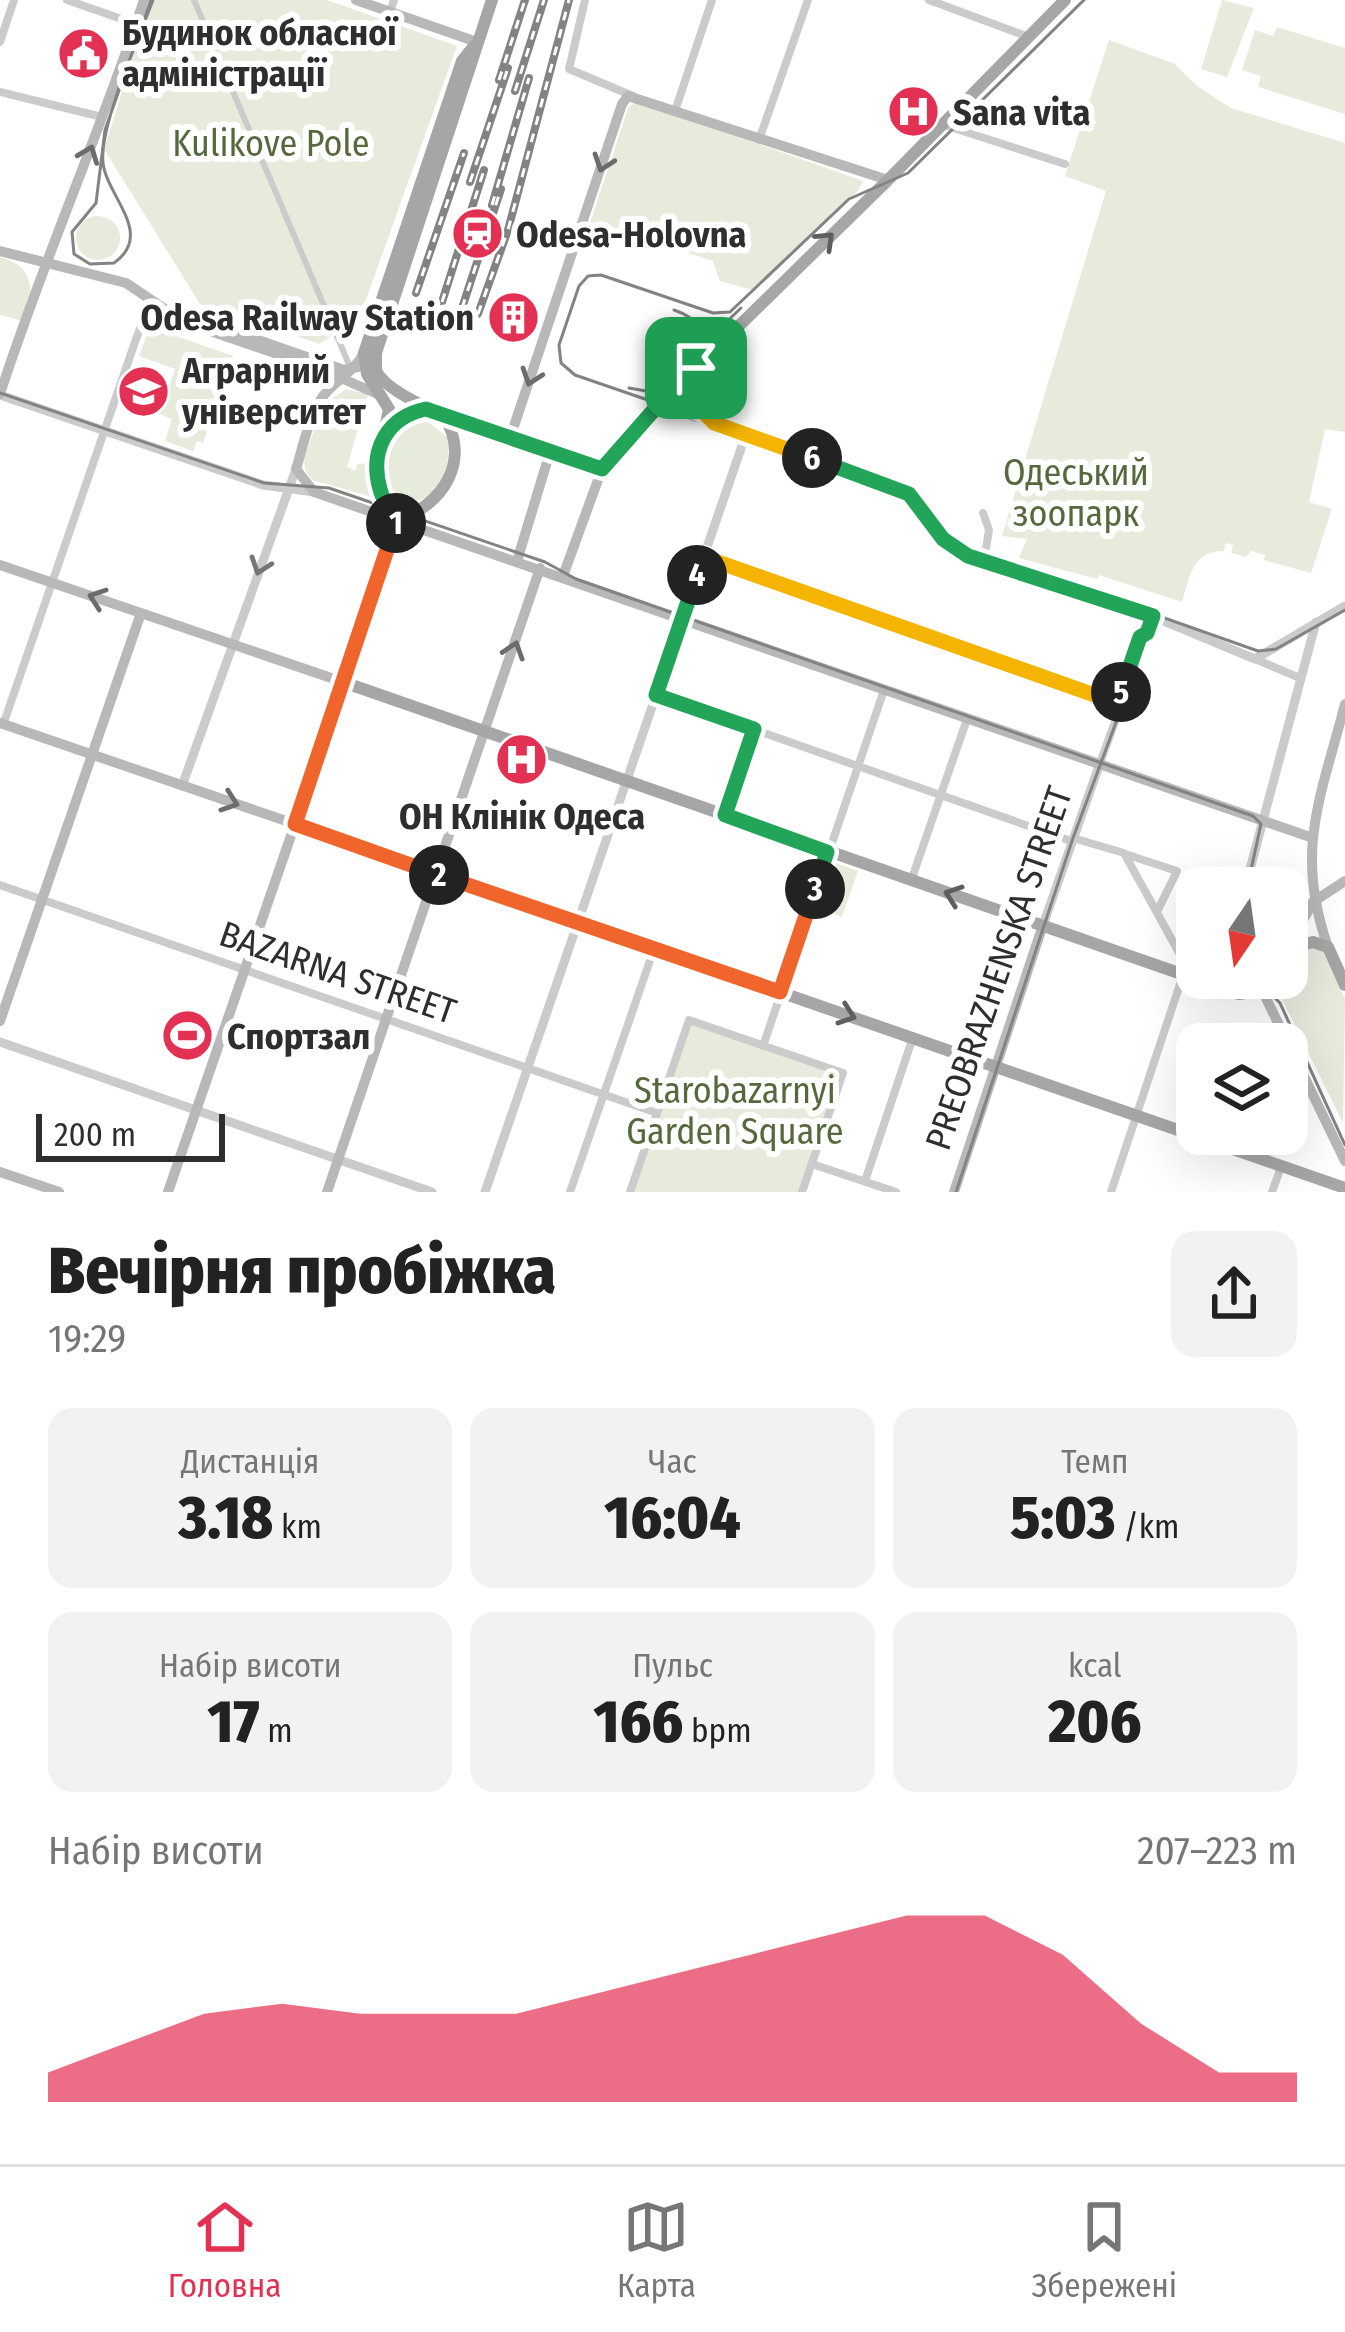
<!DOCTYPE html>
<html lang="uk">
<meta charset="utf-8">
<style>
body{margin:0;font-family:"Fira Sans Condensed",sans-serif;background:#f2f2f2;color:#222;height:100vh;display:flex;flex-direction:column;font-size:45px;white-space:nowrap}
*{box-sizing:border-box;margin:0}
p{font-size:39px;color:#767676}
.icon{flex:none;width:66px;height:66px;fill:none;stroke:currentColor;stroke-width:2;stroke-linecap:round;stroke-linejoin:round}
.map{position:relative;height:1192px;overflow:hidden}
.details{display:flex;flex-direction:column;background:#fff;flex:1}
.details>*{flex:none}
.needle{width:78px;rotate:193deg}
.controls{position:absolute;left:1176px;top:867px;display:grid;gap:24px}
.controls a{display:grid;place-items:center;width:132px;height:132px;border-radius:24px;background:#fff;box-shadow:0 12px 48px #0002;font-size:60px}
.scale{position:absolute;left:36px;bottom:30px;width:189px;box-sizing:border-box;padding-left:12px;border:6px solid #2e2e2e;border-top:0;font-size:33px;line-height:42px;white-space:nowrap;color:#2e2e2e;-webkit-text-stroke:9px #fff;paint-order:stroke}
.pin{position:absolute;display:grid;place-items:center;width:102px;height:102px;color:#fff;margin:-51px;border-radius:24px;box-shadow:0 6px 18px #0006}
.km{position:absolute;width:60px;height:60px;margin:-30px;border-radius:50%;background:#222;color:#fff;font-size:33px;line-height:60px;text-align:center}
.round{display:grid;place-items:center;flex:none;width:126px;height:126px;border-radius:24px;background:#f2f2f2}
.summary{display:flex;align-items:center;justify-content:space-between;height:204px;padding:0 48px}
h1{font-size:66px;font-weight:800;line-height:90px}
.figures{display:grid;grid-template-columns:repeat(3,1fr);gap:18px;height:204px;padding:12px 48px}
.figures div{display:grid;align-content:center;border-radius:24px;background:#f2f2f2;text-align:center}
.figures b{font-size:60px;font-weight:800}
.figures small{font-size:33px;font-weight:400}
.figures p{font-size:33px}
.chart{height:336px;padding:24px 48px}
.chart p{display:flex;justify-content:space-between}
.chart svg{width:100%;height:216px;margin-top:12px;fill:#e33153;opacity:.7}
.dock{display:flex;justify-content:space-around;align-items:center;height:168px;border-top:3px solid #e0e0e0;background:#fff;font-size:33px;color:#767676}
.dock a{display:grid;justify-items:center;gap:6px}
.dock .current{color:#e33153}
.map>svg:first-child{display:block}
.green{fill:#e6ebdc}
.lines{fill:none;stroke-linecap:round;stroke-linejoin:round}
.pedestrian{stroke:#cbcbcb;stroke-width:6}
.minor{stroke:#cbcbcb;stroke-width:8}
.tertiary{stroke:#cbcbcb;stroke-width:9}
.secondary{stroke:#b8b8b8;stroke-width:10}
.primary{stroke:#a6a6a6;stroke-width:12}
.tram{stroke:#838383;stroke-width:3}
.rail-casing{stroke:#838383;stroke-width:8}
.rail{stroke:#fff;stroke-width:3;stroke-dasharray:9;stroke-linecap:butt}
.oneway{stroke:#6c6c6c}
.oneway2{stroke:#5e5e5e}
.oneway3{stroke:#757575}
.split-1-casing{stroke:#fff;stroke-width:24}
.split-2-casing{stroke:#fff;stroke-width:24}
.split-3-casing{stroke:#fff;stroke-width:24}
.split-4-casing{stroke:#fff;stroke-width:24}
.split-5-casing{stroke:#fff;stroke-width:24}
.split-6-casing{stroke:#fff;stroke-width:24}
.split-7-casing{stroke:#fff;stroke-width:24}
.split-1{stroke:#22a559;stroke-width:15}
.split-2{stroke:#f0652b;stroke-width:15}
.split-3{stroke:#f0652b;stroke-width:15}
.split-4{stroke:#22a559;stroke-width:15}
.split-5{stroke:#f5b400;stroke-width:15}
.split-6{stroke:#22a559;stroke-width:15}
.split-7{stroke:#f5b400;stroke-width:15}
.labels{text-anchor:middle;stroke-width:12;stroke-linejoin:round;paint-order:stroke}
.poi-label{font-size:36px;font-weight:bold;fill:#2e2e2e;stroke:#fff;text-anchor:start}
.park-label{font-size:36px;fill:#56693c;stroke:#fff}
.street-label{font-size:36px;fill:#2e2e2e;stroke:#fff}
</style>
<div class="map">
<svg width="1345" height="1192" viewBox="0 0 1345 1192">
<rect width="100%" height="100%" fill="#fff"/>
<path class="green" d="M151,0H327L457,46L359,319L319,344L200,304L104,149Z
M1222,0L1254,8L1227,77L1201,69Z
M1277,27L1345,48V114L1258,87L1261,76L1242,70L1255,30L1273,36Z
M1109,40L1175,64L1197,86L1231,108L1345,143V432L1325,429L1309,502L1332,509L1311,573L1264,560L1265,555L1251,551L1246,557L1231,553L1233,545L1226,543L1224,551C1192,551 1190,576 1182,602L1099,575L1097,579L1019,558L1027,539L1002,536L1106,191L1065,176Z
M634,103L645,104L863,181L858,191L752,290L720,281L713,261L624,232L606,238L588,229L628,108Z
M76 238a22 22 0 1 1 44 0a22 22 0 1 1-44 0Z
M0,257C36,267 34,290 23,321L0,315Z
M150,327L233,356L203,443L197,441L193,451L165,441L172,419L160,414L175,369L139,356Z
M346,389L368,394L347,467L355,471L358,464L369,463L374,487L369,496L312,480L305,470L304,458L323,405Z
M427,421L447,437C452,465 442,502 408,502L387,487L385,461L403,429Z
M833,862L858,871L842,917L817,908Z
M1317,947L1325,951L1345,999L1343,1123L1276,987L1281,978H1287C1287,959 1300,950 1317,947Z
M689,1020L843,1073L802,1192H630Z"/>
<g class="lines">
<path class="pedestrian" d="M194,0L350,367"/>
<path class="minor" d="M67,0L136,24
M585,0L569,69L633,96
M929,0L1029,37
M390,12L394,0
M0,42L14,0
M0,92L102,117
M675,111L712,0
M944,125L1065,164
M759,140L808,0
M983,513L989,530L984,561
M704,557L1117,703
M1255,659L1300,678
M656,695L1071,841L1073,838L1124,853L1193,978
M3,725L135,342L144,318L156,304
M1100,763L1153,617
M725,815L754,729
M1125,854L1177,871L1157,912
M911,881L967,719
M0,885L657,1113
M763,1046L884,690
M812,1164L896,1192
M865,1181L913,1037
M570,1192L654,949
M630,1192L689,1020L843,1073L802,1192
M1111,1192L1183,975
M1272,1192L1281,1167"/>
<path class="tertiary" d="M696,369L691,399L711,419
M0,395L263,485L314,492
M658,404L903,491L915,498L943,539L968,556L1147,614L1255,659L1345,606
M182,786L296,469
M1245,888L1316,622
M1043,925L1100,763
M0,1042L432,1192
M485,1192L746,434"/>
<path class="secondary" d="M356,0L477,42
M0,251L126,283L184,322L318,368L382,396
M176,315L190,316L344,370L358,367
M364,353C354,372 337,379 324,395C309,414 303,447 296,469L314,492L1310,837
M0,394C43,261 100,133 144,0
M510,438L622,104L628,96L888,180
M517,561L550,452
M0,565L343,682
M563,576L602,469
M0,723L295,824L168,1192
M1328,947C1294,851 1321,797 1345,704
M1287,949L1313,902L1345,881
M1262,990L1345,1161
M0,1021L141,613
M0,1172L59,1192
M327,1192L540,568
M954,1192L1043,925"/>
<path class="primary" d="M492,0L376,353V371C397,411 555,453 602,469L660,403L884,184L1065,0
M388,428L403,416L425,409
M396,521L295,824L1345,1188
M396,521L382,495L377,469L389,409L367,374L364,353L462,61L474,46
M396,521C444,505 472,460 443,414
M343,682L1239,994L1262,990L1271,978
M1287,949L1313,942L1328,947L1345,985"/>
<path class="tram" d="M151,0L105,130L96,203L72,232L74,254L90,264L114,263C155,234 107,197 103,163C99,126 139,38 153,0
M1084,0L908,173L849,199L730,312L713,313L601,275L588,276L579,286L559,345L561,363L575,375L910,490L958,545L1258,651L1276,649L1345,610
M674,310C695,317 708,331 695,353
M629,388L646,391L658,387L741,308
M0,393L264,483L329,488L545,562L576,579L1253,816L1261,824L1247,888
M1255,978L1280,1003L1345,1145
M956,1192L1073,838L1150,631L1151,617L1140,605"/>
<defs>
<path id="rail" d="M499,80L525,0
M515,91L544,0
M470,182L508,68
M492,205L529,78
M416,293L464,153
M442,302L484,170
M462,308L501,189
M478,314L508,230L569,0"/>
</defs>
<use href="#rail" class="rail-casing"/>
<use href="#rail" class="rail"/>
</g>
<defs><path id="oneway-chevron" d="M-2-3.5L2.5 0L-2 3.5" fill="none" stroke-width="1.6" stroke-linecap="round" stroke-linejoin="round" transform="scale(3)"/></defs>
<g class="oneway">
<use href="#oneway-chevron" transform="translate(89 154) rotate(-69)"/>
<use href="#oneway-chevron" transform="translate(603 163) rotate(109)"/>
<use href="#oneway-chevron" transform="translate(531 377) rotate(109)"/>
<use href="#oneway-chevron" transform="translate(97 598) rotate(-161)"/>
<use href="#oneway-chevron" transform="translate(514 650) rotate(-72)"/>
<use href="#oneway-chevron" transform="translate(230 802) rotate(19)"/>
</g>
<g class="oneway2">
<use href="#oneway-chevron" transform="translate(826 240) rotate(-44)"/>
<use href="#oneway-chevron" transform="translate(953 895) rotate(-161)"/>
<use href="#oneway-chevron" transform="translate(847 1015) rotate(19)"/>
</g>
<use class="oneway3" href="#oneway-chevron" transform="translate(260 566) rotate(109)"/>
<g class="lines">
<defs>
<path id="split-1" d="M396,523C391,513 383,501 380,489C369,450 387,417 426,409L602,469L660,403L696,368"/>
<path id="split-2" d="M396,523L295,824L439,875"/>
<path id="split-3" d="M439,875L780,992L815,889"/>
<path id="split-4" d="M697,575L656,695L754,729L725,815L827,852L815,889"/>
<path id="split-5" d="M697,575L704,557L1117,703L1121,692"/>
<path id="split-6" d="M812,458L909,494L943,539L968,556L1153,616L1147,633L1140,637L1121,692"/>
<path id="split-7" d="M696,368L691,399L714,423L812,458"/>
</defs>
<use href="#split-1" class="split-1-casing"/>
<use href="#split-2" class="split-2-casing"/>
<use href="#split-3" class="split-3-casing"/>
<use href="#split-4" class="split-4-casing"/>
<use href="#split-5" class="split-5-casing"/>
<use href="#split-6" class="split-6-casing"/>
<use href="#split-7" class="split-7-casing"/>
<use href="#split-1" class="split-1"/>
<use href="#split-2" class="split-2"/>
<use href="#split-3" class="split-3"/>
<use href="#split-4" class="split-4"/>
<use href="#split-5" class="split-5"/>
<use href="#split-6" class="split-6"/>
<use href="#split-7" class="split-7"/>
</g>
<defs>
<symbol id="civic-disc" viewBox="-11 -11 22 22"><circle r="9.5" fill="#e33153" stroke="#fff"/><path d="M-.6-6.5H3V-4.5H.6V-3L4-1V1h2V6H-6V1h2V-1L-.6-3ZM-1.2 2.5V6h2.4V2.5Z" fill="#fff"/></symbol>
<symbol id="hospital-disc" viewBox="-11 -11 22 22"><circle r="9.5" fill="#e33153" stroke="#fff"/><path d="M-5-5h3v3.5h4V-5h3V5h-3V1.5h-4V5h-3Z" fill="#fff"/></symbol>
<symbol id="station-disc" viewBox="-11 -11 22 22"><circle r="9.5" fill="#e33153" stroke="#fff"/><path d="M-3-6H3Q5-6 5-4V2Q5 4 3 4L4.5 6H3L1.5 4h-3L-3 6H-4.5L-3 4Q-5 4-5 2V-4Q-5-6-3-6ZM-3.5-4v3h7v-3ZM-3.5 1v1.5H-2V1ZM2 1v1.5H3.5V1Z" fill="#fff"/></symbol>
<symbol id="building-disc" viewBox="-11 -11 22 22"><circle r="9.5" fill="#e33153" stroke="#fff"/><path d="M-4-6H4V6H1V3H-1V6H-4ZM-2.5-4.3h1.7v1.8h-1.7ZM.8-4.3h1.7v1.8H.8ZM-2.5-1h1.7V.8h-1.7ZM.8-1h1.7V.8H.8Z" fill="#fff"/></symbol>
<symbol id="university-disc" viewBox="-11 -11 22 22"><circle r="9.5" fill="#e33153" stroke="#fff"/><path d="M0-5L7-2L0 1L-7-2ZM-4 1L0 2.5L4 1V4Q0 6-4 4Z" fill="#fff"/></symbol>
<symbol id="stadium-disc" viewBox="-11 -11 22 22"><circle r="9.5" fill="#e33153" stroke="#fff"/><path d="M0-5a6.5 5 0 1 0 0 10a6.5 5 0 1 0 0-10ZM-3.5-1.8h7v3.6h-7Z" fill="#fff"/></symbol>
</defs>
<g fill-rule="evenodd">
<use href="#civic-disc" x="54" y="24" width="59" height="59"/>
<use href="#hospital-disc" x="884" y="82" width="59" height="59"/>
<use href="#station-disc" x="448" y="204" width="59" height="59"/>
<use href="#building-disc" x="484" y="288" width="59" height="59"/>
<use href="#university-disc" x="114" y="362" width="59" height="59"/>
<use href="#hospital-disc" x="492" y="730" width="59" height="59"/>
<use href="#stadium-disc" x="158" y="1006" width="59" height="59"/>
</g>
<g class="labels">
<g class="poi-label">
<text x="122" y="45">Будинок обласної<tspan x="122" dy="41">адміністрації</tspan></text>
<text x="953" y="125">Sana vita</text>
<text x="516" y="247">Odesa-Holovna</text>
<text x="474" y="330" text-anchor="end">Odesa Railway Station</text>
<text x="182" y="383">Аграрний<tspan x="182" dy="41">університет</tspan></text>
<text x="522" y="829" text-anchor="middle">ОН Клінік Одеса</text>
<text x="227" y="1049">Спортзал</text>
</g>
<g class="park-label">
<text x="271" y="156">Kulikove Pole</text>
<text x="1076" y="485">Одеський<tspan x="1076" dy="41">зоопарк</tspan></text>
<text x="735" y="1103">Starobazarnyi<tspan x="735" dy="41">Garden Square</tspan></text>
</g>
<g class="street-label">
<text transform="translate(998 968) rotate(-71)" y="13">PREOBRAZHENSKA STREET</text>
<text transform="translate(338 972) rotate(19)" y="13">BAZARNA STREET</text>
</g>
</g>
</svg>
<div class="controls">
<a><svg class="needle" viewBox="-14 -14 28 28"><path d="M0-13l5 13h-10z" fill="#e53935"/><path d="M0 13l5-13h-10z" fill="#767676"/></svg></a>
<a><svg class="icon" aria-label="layers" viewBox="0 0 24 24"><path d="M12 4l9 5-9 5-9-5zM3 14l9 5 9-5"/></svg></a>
</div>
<div class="scale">200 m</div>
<div class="pin" style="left:696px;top:368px;background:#1e9e55"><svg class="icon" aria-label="arrive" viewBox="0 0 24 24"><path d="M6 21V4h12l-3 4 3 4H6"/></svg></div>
<b class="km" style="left:396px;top:523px">1</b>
<b class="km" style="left:439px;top:875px">2</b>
<b class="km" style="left:815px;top:889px">3</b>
<b class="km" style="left:697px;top:575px">4</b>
<b class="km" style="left:1121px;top:692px">5</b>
<b class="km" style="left:812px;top:458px">6</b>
</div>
<section class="details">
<div class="summary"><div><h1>Вечірня пробіжка</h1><p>19:29</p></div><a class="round"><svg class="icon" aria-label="share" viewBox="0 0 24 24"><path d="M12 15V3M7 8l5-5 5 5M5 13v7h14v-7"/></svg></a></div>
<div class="figures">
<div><p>Дистанція</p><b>3.18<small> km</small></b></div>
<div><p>Час</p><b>16:04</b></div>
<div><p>Темп</p><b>5:03<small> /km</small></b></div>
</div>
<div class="figures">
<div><p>Набір висоти</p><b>17<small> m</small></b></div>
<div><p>Пульс</p><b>166<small> bpm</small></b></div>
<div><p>kcal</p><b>206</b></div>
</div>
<div class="chart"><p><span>Набір висоти</span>207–223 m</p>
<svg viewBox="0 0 160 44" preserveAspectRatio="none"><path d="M0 44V38L10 32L20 26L30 24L40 26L50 26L60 26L70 22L80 18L90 14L100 10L110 6L120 6L130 14L140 28L150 38L160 38V44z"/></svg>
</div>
</section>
<nav class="dock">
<a class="current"><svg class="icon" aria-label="home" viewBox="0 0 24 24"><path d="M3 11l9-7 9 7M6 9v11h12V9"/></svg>Головна</a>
<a><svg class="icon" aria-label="map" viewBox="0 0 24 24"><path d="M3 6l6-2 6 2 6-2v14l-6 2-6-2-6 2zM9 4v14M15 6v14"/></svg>Карта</a>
<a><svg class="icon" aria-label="saved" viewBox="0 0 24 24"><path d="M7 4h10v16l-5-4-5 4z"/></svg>Збережені</a>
</nav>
